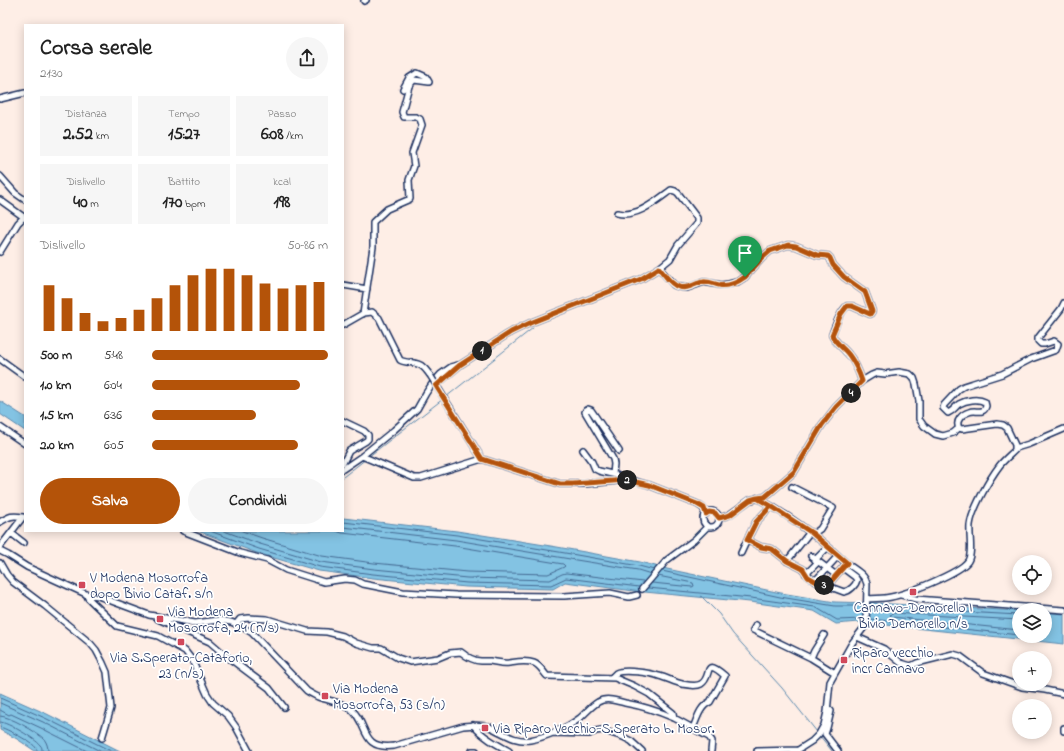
<!DOCTYPE html>
<html lang="it">
<meta charset="utf-8">
<style>
body{margin:0;font-family:"Indie Flower",sans-serif;background:#f6f6f6;color:#222;height:100vh;display:flex;flex-direction:column;font-size:15px;white-space:nowrap}
*{box-sizing:border-box;margin:0}
p{font-size:13px;color:#767676}
.icon{flex:none;width:22px;height:22px;fill:none;stroke:currentColor;stroke-width:2;stroke-linecap:round;stroke-linejoin:round}
.map{position:relative;flex:1;overflow:hidden}
.details{position:absolute;left:24px;top:24px;width:320px;height:508px;display:flex;flex-direction:column;background:#fff;border-radius:0px;box-shadow:0 2px 10px #0003}
.details>*{flex:none}
.fabs{position:absolute;left:1012px;top:555px;display:grid;gap:8px}
.fabs a{display:grid;place-items:center;width:40px;height:40px;border-radius:50%;background:#fff;box-shadow:0 2px 10px #0003;font-size:20px}
.pin{position:absolute;display:grid;place-items:center;width:34px;height:34px;color:#fff;margin:-41px -17px;border-radius:50% 50% 50% 0;rotate:-45deg;box-shadow:0 0 4px #0007}
.pin .icon{rotate:45deg}
.km{position:absolute;width:20px;height:20px;margin:-10px;border-radius:50%;background:#222;color:#fff;font-size:11px;line-height:20px;text-align:center}
.round{display:grid;place-items:center;flex:none;width:42px;height:42px;border-radius:21px;background:#f6f6f6}
.headline{display:flex;align-items:center;justify-content:space-between;height:68px;padding:0 16px}
h1{font-size:22px;font-weight:700;line-height:30px}
.metrics{display:grid;grid-template-columns:repeat(3,1fr);gap:6px;height:68px;padding:4px 16px}
.metrics div{display:grid;align-content:center;border-radius:0px;background:#f6f6f6;text-align:center}
.metrics b{font-size:17px;font-weight:700}
.metrics small{font-size:11px;font-weight:400}
.metrics p{font-size:11px}
.chart{height:112px;padding:8px 16px}
.chart p{display:flex;justify-content:space-between}
.chart svg{width:100%;height:72px;margin-top:4px;stroke:#b45309;stroke-width:6}
.primary-button{display:flex;gap:8px;margin-top:auto;padding:8px 16px}
.primary-button a{flex:1;height:46px;border-radius:24px;background:#b45309;color:#fff;font-size:16px;font-weight:700;line-height:46px;text-align:center}
.primary-button a+a{background:#f6f6f6;color:#222}
ul{padding:0 16px;list-style:none;font-size:13px}
li{display:grid;grid-template-columns:64px 48px 1fr;align-items:center;height:30px}
li i{height:10px;border-radius:5px;background:#b45309}
.map>svg:first-child{display:block}
.water{fill:#83c3e3;stroke:#5988ae}
.lines{fill:none;stroke-linecap:round;stroke-linejoin:round}
.shore{stroke:#456a93;stroke-width:1}
.stream{stroke:#5988ae;stroke-width:1}
.minor-casing{stroke:#1b2f5e;stroke-width:8}
.minor{stroke:#fff;stroke-width:5}
.minor-bridge-casing{stroke:#1b2f5e;stroke-width:8;stroke-linecap:butt}
.minor-bridge{stroke:#fff;stroke-width:5}
.route-casing{stroke:#fff;stroke-width:8}
.route{stroke:#b45309;stroke-width:5}
.poi-dot{fill:#d1495b;stroke:#fff;stroke-width:1.5}
.labels{text-anchor:middle;stroke-width:3.5;stroke-linejoin:round;paint-order:stroke}
.poi-label{font-size:14px;fill:#1b2f5e;stroke:#fff;text-anchor:start}
</style>
<div class="map">
<svg width="1064" height="751" viewBox="0 0 1064 751">
<rect width="100%" height="100%" fill="#feeee6"/>
<filter id="ink" filterUnits="userSpaceOnUse"><feTurbulence type="fractalNoise" baseFrequency=".025" numOctaves="2"/><feDisplacementMap in="SourceGraphic" scale="8" xChannelSelector="R" yChannelSelector="G"/><feConvolveMatrix kernelMatrix="1 2 1 2 8 2 1 2 1" color-interpolation-filters="sRGB"/></filter>
<g filter="url(#ink)">
<path class="water" d="M0,401L25,417V431L0,414Z
M343,518L457,531L557,547L640,562L667,569L781,593L835,602L874,603L1019,611V636H1045V612L1064,614V644L858,622L836,624L814,611L750,602L634,591L565,582L553,589L466,587L373,578L319,571L257,553L198,531H343Z
M0,693L47,714L120,751H35L17,739L0,730Z"/>
<g class="lines">
<path class="shore" d="M343,522L457,535L571,554L639,566L654,570
M343,527L456,540L570,559L638,570L651,574
M210,531L259,549L320,567L373,574L467,583L551,585L566,578L639,587
M224,531L260,544L321,562L374,569L467,578L550,580L562,574L566,573L643,582
M242,531L262,538L322,556L374,563L467,572L548,574L564,567L565,566L563,564L455,546L342,533L336,531
M662,571L780,597L835,606H863
M652,583L692,587L694,586L693,583L658,576
M648,588L751,598L815,607L837,620L863,619
M870,607L1019,615
M870,619L1019,635
M1019,620L892,613L890,615L892,617L1019,630
M0,698L45,718L111,751
M0,703L43,722L100,751
M0,710L9,715L11,714L41,728L87,751
M0,716C9,716 37,732 44,739C47,743 48,747 48,751
M0,722C7,722 36,739 40,745C42,747 42,748 42,751
M0,727C5,728 34,743 36,748C37,749 37,750 37,751"/>
<path class="stream" d="M446,397L533,328
M368,457L443,399
M343,477L366,459
M701,596L719,614L733,634L782,688L817,732
M820,736L832,751"/>
<defs>
<path id="minor" d="M364,1L366,0
M0,99L25,93
M0,176L15,193L25,200
M0,200L25,218
M0,252L18,223L24,217
M659,268L674,285L679,287L687,288L704,282L721,285L729,284L737,282L745,277L762,258L770,251L788,245L796,246L817,255L828,256L830,258L833,265L844,277L865,292L871,308L872,311L870,314L852,306H847C840,312 835,326 832,335C835,343 844,348 849,355C855,362 859,372 862,381
M343,285L367,289
M363,314L373,247V222L387,209L410,199L409,180L414,166L412,153L422,125L420,119L416,117H404L402,112L409,86L414,80L429,82L426,77L417,73L409,78L403,89
M343,325L364,313L372,312L379,318L400,360C407,364 417,361 423,367C426,369 428,373 430,375
M0,359L25,377
M436,385L460,365L511,332L530,323L641,279L659,268L670,259L678,245L697,223V218L678,193L675,191L671,190C656,201 637,218 617,213
M446,401L482,459L560,484H584L627,480L638,482L649,485L697,504L703,508L706,514
M343,421L364,431L368,435V439L366,441L349,451L343,463
M0,427L25,444
M1016,448L1029,444L1064,429
M583,450L592,462L595,469L599,471L616,475L626,479
M362,456L414,478H421L482,459
M343,469L362,456L394,430L417,409L426,393L432,384L441,374L451,367L459,365
M613,474L614,464L613,459L585,412L586,410L588,409L591,410L619,451
M792,487L833,508L820,529L813,534
M703 519a8 8 0 1 1 16 0a8 8 0 1 1-16 0Z
M719,518L729,515L750,500L765,497L794,472L822,425L836,407L862,381L872,375L877,373L885,374L899,372L910,374L914,378L916,384L919,401V419L924,426L935,434L943,436L953,433L959,428
M0,522C10,516 12,515 23,517L0,547
M183,531L240,553L267,560L286,570L324,582L345,579L355,580L363,584L403,592L456,595L564,596L610,593L629,597L637,595
M11,533L24,543
M747,540L756,522L771,506
M0,551L8,555L27,567L86,594L98,596L149,615L195,623L219,620L231,622L241,626L252,633L307,691C310,693 314,695 318,697C329,701 343,702 352,710C369,725 360,750 394,746L463,726C472,725 482,724 490,727C504,733 514,742 530,740C546,737 567,728 580,718C586,713 591,706 598,702C606,697 617,701 625,703C642,706 658,711 674,718C686,724 697,731 709,737L712,741L711,751
M741,553L747,540L761,547L772,549L787,561L803,569L809,577L817,582L844,592C850,591 856,585 857,580L855,577L843,568
M811,556L836,575
M815,560L828,547
M787,561L810,532
M0,563L7,575L13,582L45,606L90,643L96,650L103,663L107,672L111,708L102,738
M806,574L818,562
M815,581L838,556
M827,586L845,565
M642,589L667,560L694,540L708,526
M86,594L88,598L117,626L158,636L185,651L192,660L207,694L213,703L228,716L236,727L249,751
M901,595L916,599L1064,610
M867,599C875,598 883,599 891,597C906,594 960,573 968,561C973,553 969,535 970,525C972,509 990,478 1000,465C1004,460 1010,455 1015,450V445L1007,428L1003,425L997,424L962,429L959,428C955,421 962,414 969,412C973,410 978,412 982,411C985,410 985,409 986,406L985,402C978,398 966,400 959,404C955,407 953,411 948,413L943,408L944,405L959,389L964,386L1002,374L1031,359L1056,350L1058,344L1054,341L1045,344H1041L1038,341V338L1061,309L1064,303
M158,619L210,642L225,655L269,688L284,707
M236,624L240,619L249,618L267,619L307,631L327,632L343,636L356,643L373,648H381L398,658L410,662L438,658L450,653L461,652C467,657 473,661 481,661C484,661 487,661 490,661C497,662 502,664 509,663C517,662 525,660 534,663C540,665 543,672 547,676L615,678L634,686L649,694L673,713L674,718
M756,625L753,630L811,658L835,673
M857,637L884,649L901,663L911,666L917,663L953,654L960,656L983,673L1022,687L1045,690L1064,694
M811,658L814,651L824,635
M612,677C612,677 616,673 616,673C624,669 651,673 659,676C667,678 674,682 682,684C688,685 696,687 701,684C713,677 702,656 725,676L710,702C700,706 697,719 693,728
M828,708L831,711L827,728L825,734L838,751
M473,725C483,737 496,744 509,751
M1064,728V731
M553,733L589,734L596,731L602,730L623,737L631,741L642,751
M472,751H476
M757,751L798,750L812,741L819,734L824,725L827,712L830,682L852,643L866,625L867,584C865,574 854,569 846,563C835,553 824,542 811,533C794,520 776,508 757,498"/>
</defs>
<use href="#minor" class="minor-casing"/>
<use href="#minor" class="minor"/>
<defs>
<path id="minor-bridge" d="M430,375L446,401"/>
</defs>
<use href="#minor-bridge" class="minor-bridge-casing"/>
<use href="#minor-bridge" class="minor-bridge"/>
</g>
</g>
<g class="lines" filter="url(#ink)">
<defs>
<path id="route" d="M745,277C738,282 728,287 719,285C714,284 708,281 703,282C695,283 688,290 679,287C671,285 664,274 659,268L641,279L530,323L511,332L460,365L436,386L482,459L560,484H573L627,480L649,485L697,504L704,508L706,514L709,512L715,513L719,518L730,515L750,500L757,498L771,506L812,533L847,563L827,586L817,582L808,577L803,569L787,561L772,549L761,547L747,540L756,522L771,506L757,498L765,497L794,472L822,425L836,407L862,381C859,372 855,363 849,355C844,348 835,343 832,335L841,314L847,306H852L870,314L872,311L865,292L844,277L833,265L830,258L828,256L817,255L796,246L788,245L770,251L762,258L745,277"/>
</defs>
<use href="#route" class="route-casing"/>
<use href="#route" class="route"/>
</g>
<g class="poi-dot">
<rect x="78" y="581" width="8" height="8" rx="2"/>
<rect x="909" y="588" width="8" height="8" rx="2"/>
<rect x="156" y="615" width="8" height="8" rx="2"/>
<rect x="177" y="638" width="8" height="8" rx="2"/>
<rect x="840" y="656" width="8" height="8" rx="2"/>
<rect x="321" y="692" width="8" height="8" rx="2"/>
<rect x="481" y="724" width="8" height="8" rx="2"/>
</g>
<g class="labels">
<g class="poi-label">
<text x="90" y="582">V Modena Mosorrofa<tspan x="90" dy="16">dopo Bivio Cataf. s/n</tspan></text>
<text x="913" y="612" text-anchor="middle">Cannavo-Demorello I<tspan x="913" dy="16">Bivio Demorello n/s</tspan></text>
<text x="168" y="616">Via Modena<tspan x="168" dy="16">Mosorrofa, 24 (n/s)</tspan></text>
<text x="852" y="657">Riparo vecchio<tspan x="852" dy="16">incr Cannavo</tspan></text>
<text x="181" y="662" text-anchor="middle">Via S.Sperato-Cataforio,<tspan x="181" dy="16">23 (n/s)</tspan></text>
<text x="333" y="693">Via Modena<tspan x="333" dy="16">Mosorrofa, 53 (s/n)</tspan></text>
<text x="493" y="733">Via Riparo Vecchio-S.Sperato b. Mosor.</text>
</g>
</g>
</svg>
<div class="fabs">
<a><svg class="icon" aria-label="locate" viewBox="0 0 24 24"><circle cx="12" cy="12" r="6"/><path d="M12 2v4M12 18v4M2 12h4M18 12h4"/></svg></a>
<a><svg class="icon" aria-label="layers" viewBox="0 0 24 24"><path d="M12 4l9 5-9 5-9-5zM3 14l9 5 9-5"/></svg></a>
<a>+</a>
<a>−</a>
</div>
<div class="pin" style="left:745px;top:277px;background:#1e9e55"><svg class="icon" aria-label="arrive" viewBox="0 0 24 24"><path d="M6 21V4h12l-3 4 3 4H6"/></svg></div>
<b class="km" style="left:482px;top:351px">1</b>
<b class="km" style="left:627px;top:480px">2</b>
<b class="km" style="left:824px;top:585px">3</b>
<b class="km" style="left:851px;top:393px">4</b>
<section class="details">
<div class="headline"><div><h1>Corsa serale</h1><p>21:30</p></div><a class="round"><svg class="icon" aria-label="share" viewBox="0 0 24 24"><path d="M12 15V3M7 8l5-5 5 5M5 13v7h14v-7"/></svg></a></div>
<div class="metrics">
<div><p>Distanza</p><b>2.52<small> km</small></b></div>
<div><p>Tempo</p><b>15:27</b></div>
<div><p>Passo</p><b>6:08<small> /km</small></b></div>
</div>
<div class="metrics">
<div><p>Dislivello</p><b>40<small> m</small></b></div>
<div><p>Battito</p><b>170<small> bpm</small></b></div>
<div><p>kcal</p><b>198</b></div>
</div>
<div class="chart"><p><span>Dislivello</span>50–86 m</p>
<svg viewBox="0 0 160 44" preserveAspectRatio="none"><path d="M5 44V16M15 44V24M25 44V33M35 44V38M45 44V36M55 44V31M65 44V24M75 44V16M85 44V10M95 44V6M105 44V6M115 44V10M125 44V15M135 44V18M145 44V16M155 44V14"/></svg>
</div>
<ul>
<li><b>500 m</b>5:48<i style="width:100%"></i></li>
<li><b>1.0 km</b>6:04<i style="width:84%"></i></li>
<li><b>1.5 km</b>6:36<i style="width:59%"></i></li>
<li><b>2.0 km</b>6:05<i style="width:83%"></i></li>
</ul>
<div class="primary-button"><a>Salva</a><a>Condividi</a></div>
</section>
</div>
